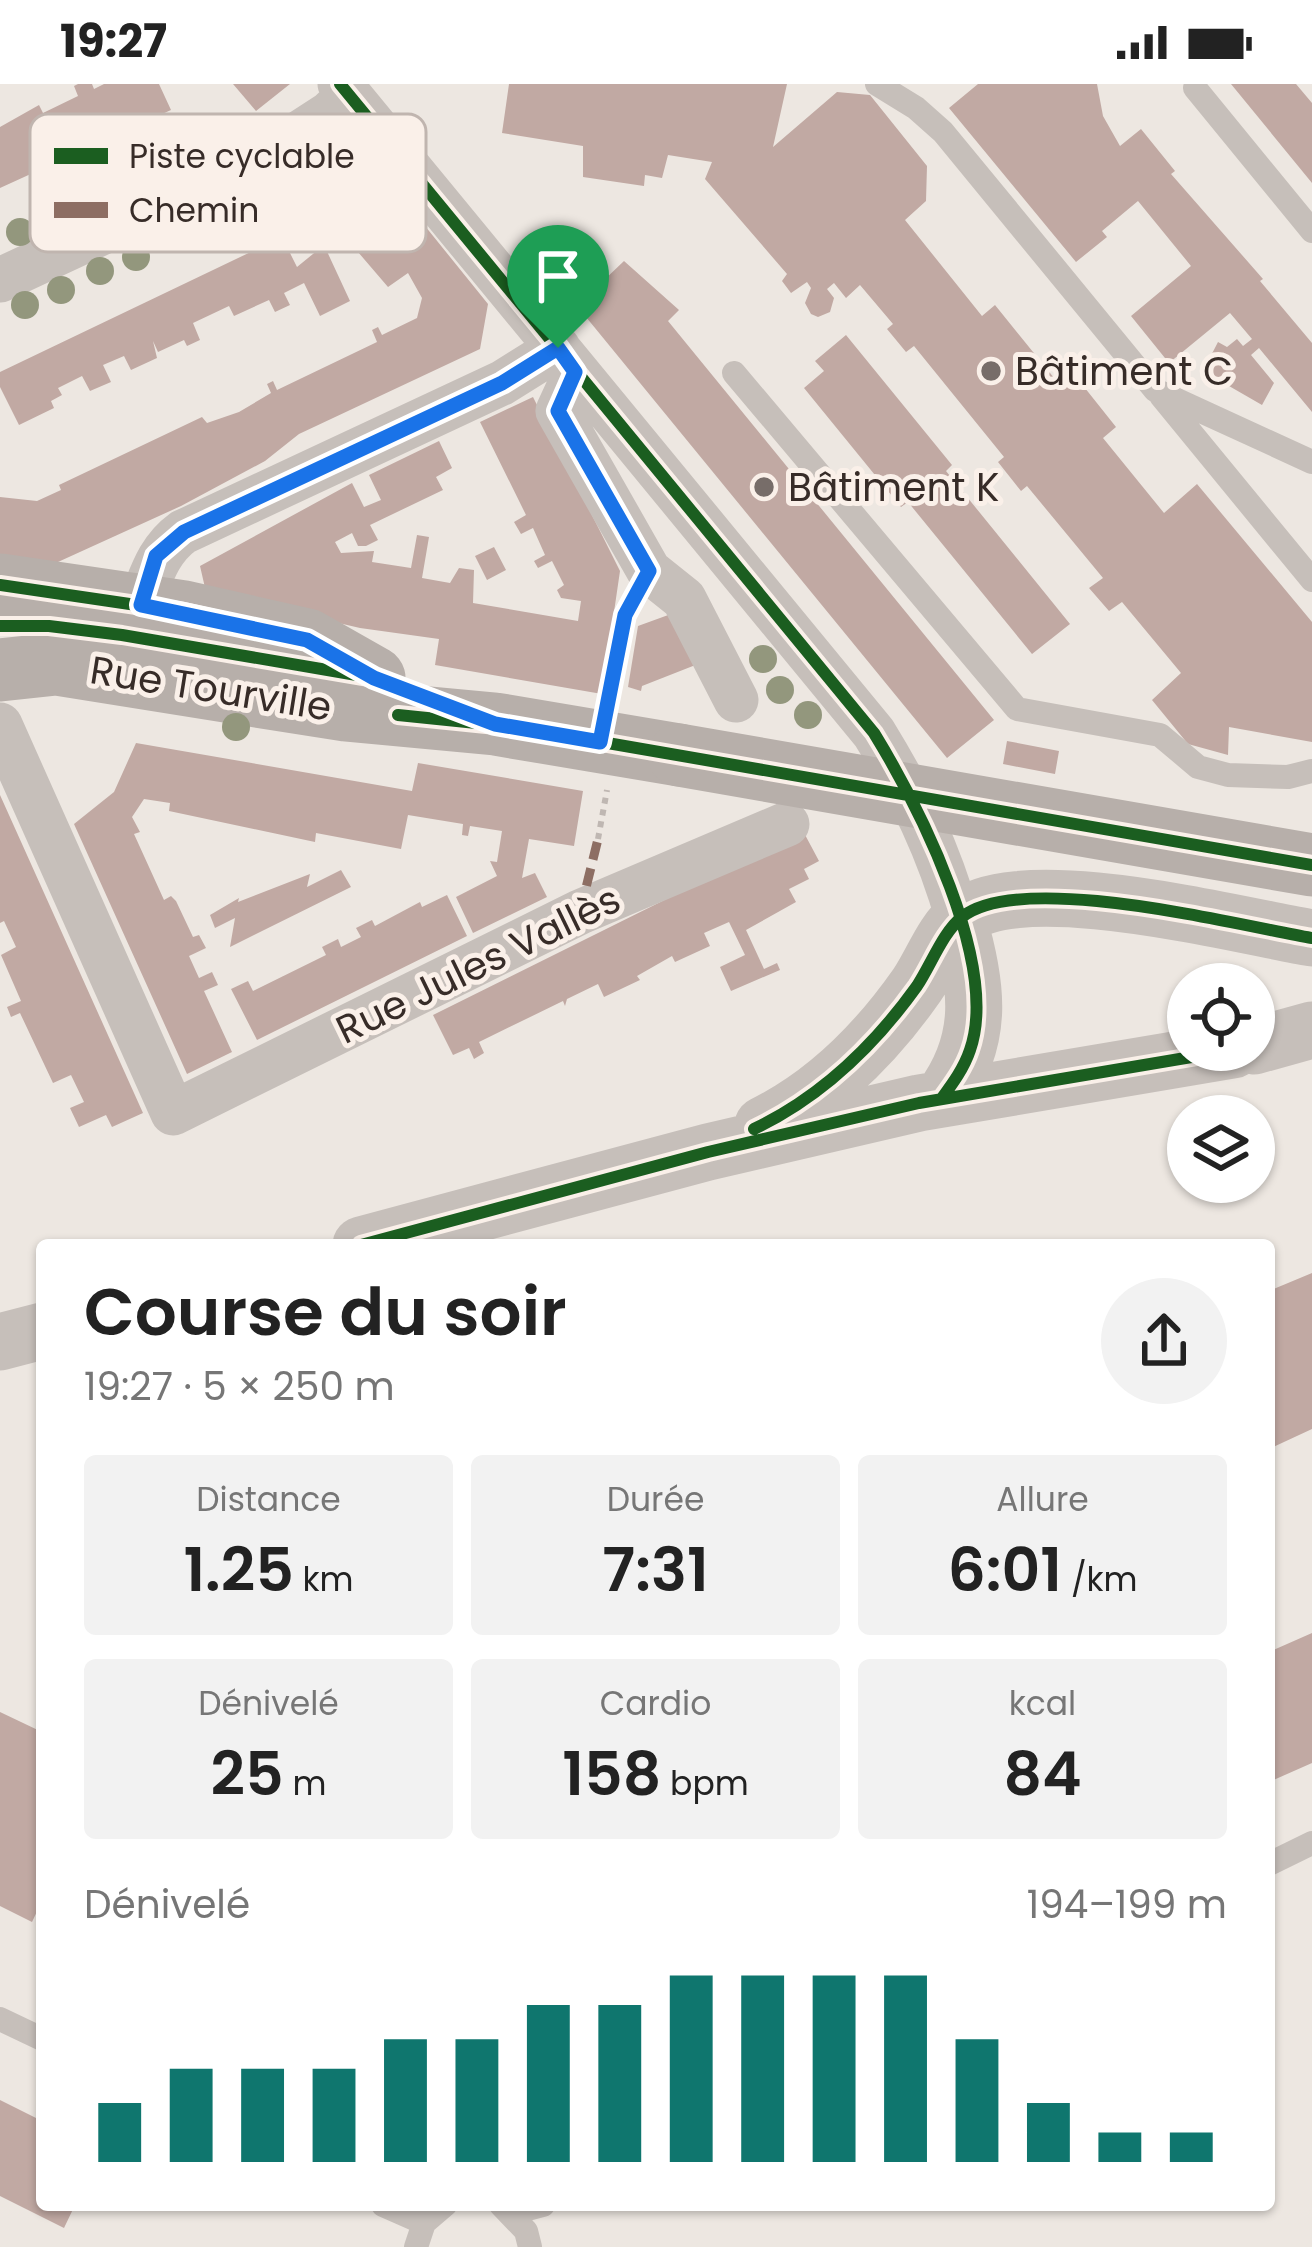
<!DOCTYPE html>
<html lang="fr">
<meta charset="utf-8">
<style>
body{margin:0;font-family:Poppins,sans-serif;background:#f2f2f2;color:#222;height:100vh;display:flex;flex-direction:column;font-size:45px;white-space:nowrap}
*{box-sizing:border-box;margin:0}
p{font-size:39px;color:#767676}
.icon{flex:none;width:66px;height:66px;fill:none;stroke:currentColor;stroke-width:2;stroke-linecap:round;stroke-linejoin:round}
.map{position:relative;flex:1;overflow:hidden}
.sheet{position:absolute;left:36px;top:1155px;width:1239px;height:972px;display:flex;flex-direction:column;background:#fff;border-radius:12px;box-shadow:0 3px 9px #0004}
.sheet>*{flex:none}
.buttons{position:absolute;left:1167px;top:879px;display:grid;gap:24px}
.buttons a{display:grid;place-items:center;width:108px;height:108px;border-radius:50%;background:#fff;box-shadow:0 3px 9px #0004;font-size:60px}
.pin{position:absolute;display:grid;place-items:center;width:102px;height:102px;color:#fff;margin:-123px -51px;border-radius:50% 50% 50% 0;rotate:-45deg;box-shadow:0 0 12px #0007}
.pin .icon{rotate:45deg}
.round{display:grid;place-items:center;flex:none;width:126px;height:126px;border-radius:63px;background:#f2f2f2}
.head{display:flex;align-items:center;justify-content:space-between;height:204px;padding:0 48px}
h1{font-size:66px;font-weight:600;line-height:90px}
.metrics{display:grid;grid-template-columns:repeat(3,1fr);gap:18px;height:204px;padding:12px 48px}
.metrics div{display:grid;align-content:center;border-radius:12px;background:#f2f2f2;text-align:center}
.metrics b{font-size:60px;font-weight:600}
.metrics small{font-size:33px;font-weight:400}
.metrics p{font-size:33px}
.chart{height:336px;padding:24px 48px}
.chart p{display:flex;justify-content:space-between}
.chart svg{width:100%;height:216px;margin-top:12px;stroke:#0f766e;stroke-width:6}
.status{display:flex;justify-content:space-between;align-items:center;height:84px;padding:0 60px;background:#fff;direction:ltr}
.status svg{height:33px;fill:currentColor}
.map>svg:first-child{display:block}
.building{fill:#c1a9a3}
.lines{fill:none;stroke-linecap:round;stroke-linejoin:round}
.path{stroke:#bfb7b2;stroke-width:6;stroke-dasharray:6 6;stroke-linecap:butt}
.service{stroke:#c6bfba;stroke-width:24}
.minor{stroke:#c6bfba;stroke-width:45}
.tertiary{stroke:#c6bfba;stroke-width:57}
.secondary{stroke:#b7afaa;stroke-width:63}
.secondary-bridge{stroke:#b7afaa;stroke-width:63}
.quiet{stroke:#8d6e63;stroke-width:9;stroke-dasharray:18 9;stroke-linecap:butt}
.cycleway-casing{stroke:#faf0e9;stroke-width:20}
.cycleway{stroke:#1b5e20;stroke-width:12}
.tree{fill:#93977d}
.route-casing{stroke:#fff;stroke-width:24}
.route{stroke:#1a73e8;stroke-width:15}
.poi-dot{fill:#776d69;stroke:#faf0e9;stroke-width:4.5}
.labels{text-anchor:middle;stroke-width:10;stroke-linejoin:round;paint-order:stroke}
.poi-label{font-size:39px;fill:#372c28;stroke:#faf0e9;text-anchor:start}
.street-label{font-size:39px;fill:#372c28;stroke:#faf0e9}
.key{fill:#faf0e9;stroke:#c0b5af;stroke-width:3}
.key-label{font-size:33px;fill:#372c28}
</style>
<div class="status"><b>19:27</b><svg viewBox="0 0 49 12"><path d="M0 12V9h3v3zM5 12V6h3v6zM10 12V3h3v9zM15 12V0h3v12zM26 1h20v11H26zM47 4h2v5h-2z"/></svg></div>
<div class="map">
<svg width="1312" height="2163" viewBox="0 0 1312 2163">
<rect width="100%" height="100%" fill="#ede7e1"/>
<path class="building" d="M78,0H92L94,5L104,0H159L171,26L0,104V43L39,21L43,29L78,12L74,2Z
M233,0H290L256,27Z
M509,0H787L773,63L837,8L870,11L927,82L926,117L905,136L982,232L995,221L1063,305L1077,294L1116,343L1103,354L1164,429L1197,400L1312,538V658L1229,643L1228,671L1188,660L1152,616L1181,589L1122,518L1109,527L1089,504L1103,494L1027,402L1021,407L998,378L1004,373L914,262L906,268L887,245L893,240L860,201L846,214L834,199L827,205L834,214L830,228L818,233L811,230L805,219L811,204L807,198L791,209L782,197L787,190L705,95L712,78L668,71L662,94L645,91L644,102L583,93V62L502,49Z
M978,0H1097L1103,32L1120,62L1141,45L1175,87L1171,90L1263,195L1260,197L1312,259V328L1259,264L1251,271L1274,299L1262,321L1203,287L1218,258L1227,263L1237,255L1243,262L1252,255L1230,229L1169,279L1131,232L1191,182L1138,117L1102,147L1107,153L1076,178L949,24Z
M1231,0H1296L1312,19V99Z
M358,59L488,220L480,265L299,350L265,377L181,422L36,488L0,482V413L37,417L61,406L59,401L202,333L207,339L239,328L271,309L267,300L273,297L277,306L377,258L372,246L378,243L382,251L417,234L422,214L408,189L388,203L346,154L339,159L299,112Z
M282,153L297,183L324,161L350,217L320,232L304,199L284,209L290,221L275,228L269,216L234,232L229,222L193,239L200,256L187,262L184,256L158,268L153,257L157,274L131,286L124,272L103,281L111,298L90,307L82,292L58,304L62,311L51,317L54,324L19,341L0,303V288Z
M551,156L572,183L556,196L535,169Z
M624,177L679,226L668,237L994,636L947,674L577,222Z
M846,251L952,381L946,387L1070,540L1032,570L908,418L901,423L804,304L824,287L815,277Z
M533,313L620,487L602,610L435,581L439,555L360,544L206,508L200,482L352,399L364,423L381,416L369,391L439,357L452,384L436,393L443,406L370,441L378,456L366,462H358L352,449L335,458L341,469L374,467L372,478L411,484L417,451L429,453L422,494L450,499L459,484L474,486L473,519L578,537L581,517L561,514L557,506L564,501L552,477L538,484L534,477L545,471L533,444L521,450L514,438L526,431L480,338Z
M494,463L506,486L487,496L475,472Z
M671,530L698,580L642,602L641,607L628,603L638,542Z
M1007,657L1059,667L1055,690L1003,680Z
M136,659L412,707L418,679L583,707L574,762L529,755L522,794L535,789L547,813L473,849L456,813L497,792L490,777L497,778L502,747L470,742L468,752L462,751L463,740L408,731L401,765L316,749L315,758L169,727L170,719L144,715L132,733L140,748L134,750L164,816L171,812L176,817L193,853L199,851L206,864L189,872L199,894L212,888L218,901L204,907L232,968L187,990L74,740L114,708Z
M0,711L143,1029L112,1043L106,1031L79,1043L70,1024L84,1018L71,991L53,999L20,929L11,933L7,923L21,917L1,871L16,863L4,837L0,839Z
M803,747L819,777L804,785L809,795L789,805L796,818L746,846L764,885L777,879L780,886L731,907L720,883L745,871L729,838L704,849L710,862L675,878L672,872L637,892L640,896L604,913L598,900L567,915L565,922L563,917L479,958L484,969L474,975L469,964L453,971L433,931Z
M341,786L351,803L230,863L235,834L215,844L210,831L239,814L238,818L310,790L307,803Z
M447,811L467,852L257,956L231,905L248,897L253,907L326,871L322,863L338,855L341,863L361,853L356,844L372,836L375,842L420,818L422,823Z
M1312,1189V1345L1269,1365V1207Z
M1312,1549V1679L1269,1698V1568Z
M0,1628L42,1648V1817L32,1838L0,1822Z
M0,2016L42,2037V2121H75L64,2144L0,2112Z"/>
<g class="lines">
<path class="path" d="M610,608L630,522
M598,755L607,706"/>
<path class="service" d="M877,0L916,24L943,48L1155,306L1312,378
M1195,4L1312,147
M734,289L1017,625L1160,651L1198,683L1228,691L1288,693L1312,687
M1161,312L1312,496
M1269,1780L1312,1759
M0,1935L42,1955
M383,2121L424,2139
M501,2121L526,2147L530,2163
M513,2129L543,2121
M416,2163L424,2139L445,2121"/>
<path class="minor" d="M340,0L874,649C911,709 939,767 958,835
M0,196L258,76L329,30L349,11
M576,288L558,327L649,487L684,515L736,616
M122,551C149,517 147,474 183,448L502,299L558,264
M0,641L173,1029L580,828L787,740"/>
<path class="tertiary" d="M1254,962L1312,946
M942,1014C985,956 978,902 958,835
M763,1041C826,1010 877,958 917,901C931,881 943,847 962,833C1023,786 1236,841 1312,854
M361,1161L708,1068L919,1019L1233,966
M0,1258L42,1247"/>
<path class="secondary" d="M0,501L184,528L307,556L374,594
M0,586L56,580L345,626L495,640L679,671"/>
<path class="secondary-bridge" d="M679,671L1312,781"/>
<path class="quiet" d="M580,828L598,755"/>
<defs>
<path id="cycleway" d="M340,0L874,649C918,721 1000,880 970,966C964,984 953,999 942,1014
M0,501L184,528L307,556L353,582
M0,542H49L122,551L374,594L456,625
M398,631L515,643L1312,781
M754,1045C821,1013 874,962 917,902C931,881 943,848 962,833C1021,786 1237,841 1312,854
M361,1161L708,1068L919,1019L1233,966"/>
</defs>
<use href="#cycleway" class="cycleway-casing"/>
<use href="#cycleway" class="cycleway"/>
</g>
<g class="tree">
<circle cx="20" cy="148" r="14"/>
<circle cx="136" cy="173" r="14"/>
<circle cx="100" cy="187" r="14"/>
<circle cx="61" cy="206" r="14"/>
<circle cx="25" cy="221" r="14"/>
<circle cx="763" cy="575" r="14"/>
<circle cx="780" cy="606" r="14"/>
<circle cx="808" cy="631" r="14"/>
<circle cx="236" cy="643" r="14"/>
</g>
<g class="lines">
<defs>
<path id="route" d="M558,264L575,288L558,327L649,487L625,531L600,658L495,640L374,594L307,556L141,521L156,472L184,448L502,299Z"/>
</defs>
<use href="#route" class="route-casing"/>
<use href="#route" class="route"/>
</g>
<g class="poi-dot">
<circle cx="991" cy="287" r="12"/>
<circle cx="764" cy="403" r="12"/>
</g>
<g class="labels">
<g class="poi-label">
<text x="1015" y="301">Bâtiment C</text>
<text x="788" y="417">Bâtiment K</text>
</g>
<g class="street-label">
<text transform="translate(211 604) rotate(9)" y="14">Rue Tourville</text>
<text transform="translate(478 880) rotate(-26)" y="14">Rue Jules Vallès</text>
</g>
</g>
<rect x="30" y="30" width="396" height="138" rx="18" class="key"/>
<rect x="54" y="64" width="54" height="16" fill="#1b5e20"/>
<rect x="54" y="118" width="54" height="16" fill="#8d6e63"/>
<g class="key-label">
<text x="129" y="84">Piste cyclable</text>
<text x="129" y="138">Chemin</text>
</g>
</svg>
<div class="buttons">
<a><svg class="icon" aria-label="locate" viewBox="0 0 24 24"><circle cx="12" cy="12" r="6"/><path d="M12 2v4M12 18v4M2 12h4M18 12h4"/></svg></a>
<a><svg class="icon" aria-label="layers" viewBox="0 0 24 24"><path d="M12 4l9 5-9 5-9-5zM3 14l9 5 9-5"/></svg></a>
</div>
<div class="pin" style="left:558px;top:264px;background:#1e9e55"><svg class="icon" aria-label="arrive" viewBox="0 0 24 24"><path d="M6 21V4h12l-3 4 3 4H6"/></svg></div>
<section class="sheet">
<div class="head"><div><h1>Course du soir</h1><p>19:27 · 5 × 250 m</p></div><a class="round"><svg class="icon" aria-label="share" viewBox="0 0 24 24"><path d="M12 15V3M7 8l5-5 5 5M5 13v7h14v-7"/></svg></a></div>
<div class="metrics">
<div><p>Distance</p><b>1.25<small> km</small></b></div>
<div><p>Durée</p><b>7:31</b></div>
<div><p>Allure</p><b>6:01<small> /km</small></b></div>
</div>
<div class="metrics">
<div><p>Dénivelé</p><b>25<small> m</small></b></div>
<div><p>Cardio</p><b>158<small> bpm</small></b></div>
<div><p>kcal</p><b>84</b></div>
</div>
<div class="chart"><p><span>Dénivelé</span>194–199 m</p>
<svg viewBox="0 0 160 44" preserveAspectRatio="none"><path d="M5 44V32M15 44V25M25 44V25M35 44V25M45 44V19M55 44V19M65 44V12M75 44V12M85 44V6M95 44V6M105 44V6M115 44V6M125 44V19M135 44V32M145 44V38M155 44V38"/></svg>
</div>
</section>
</div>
